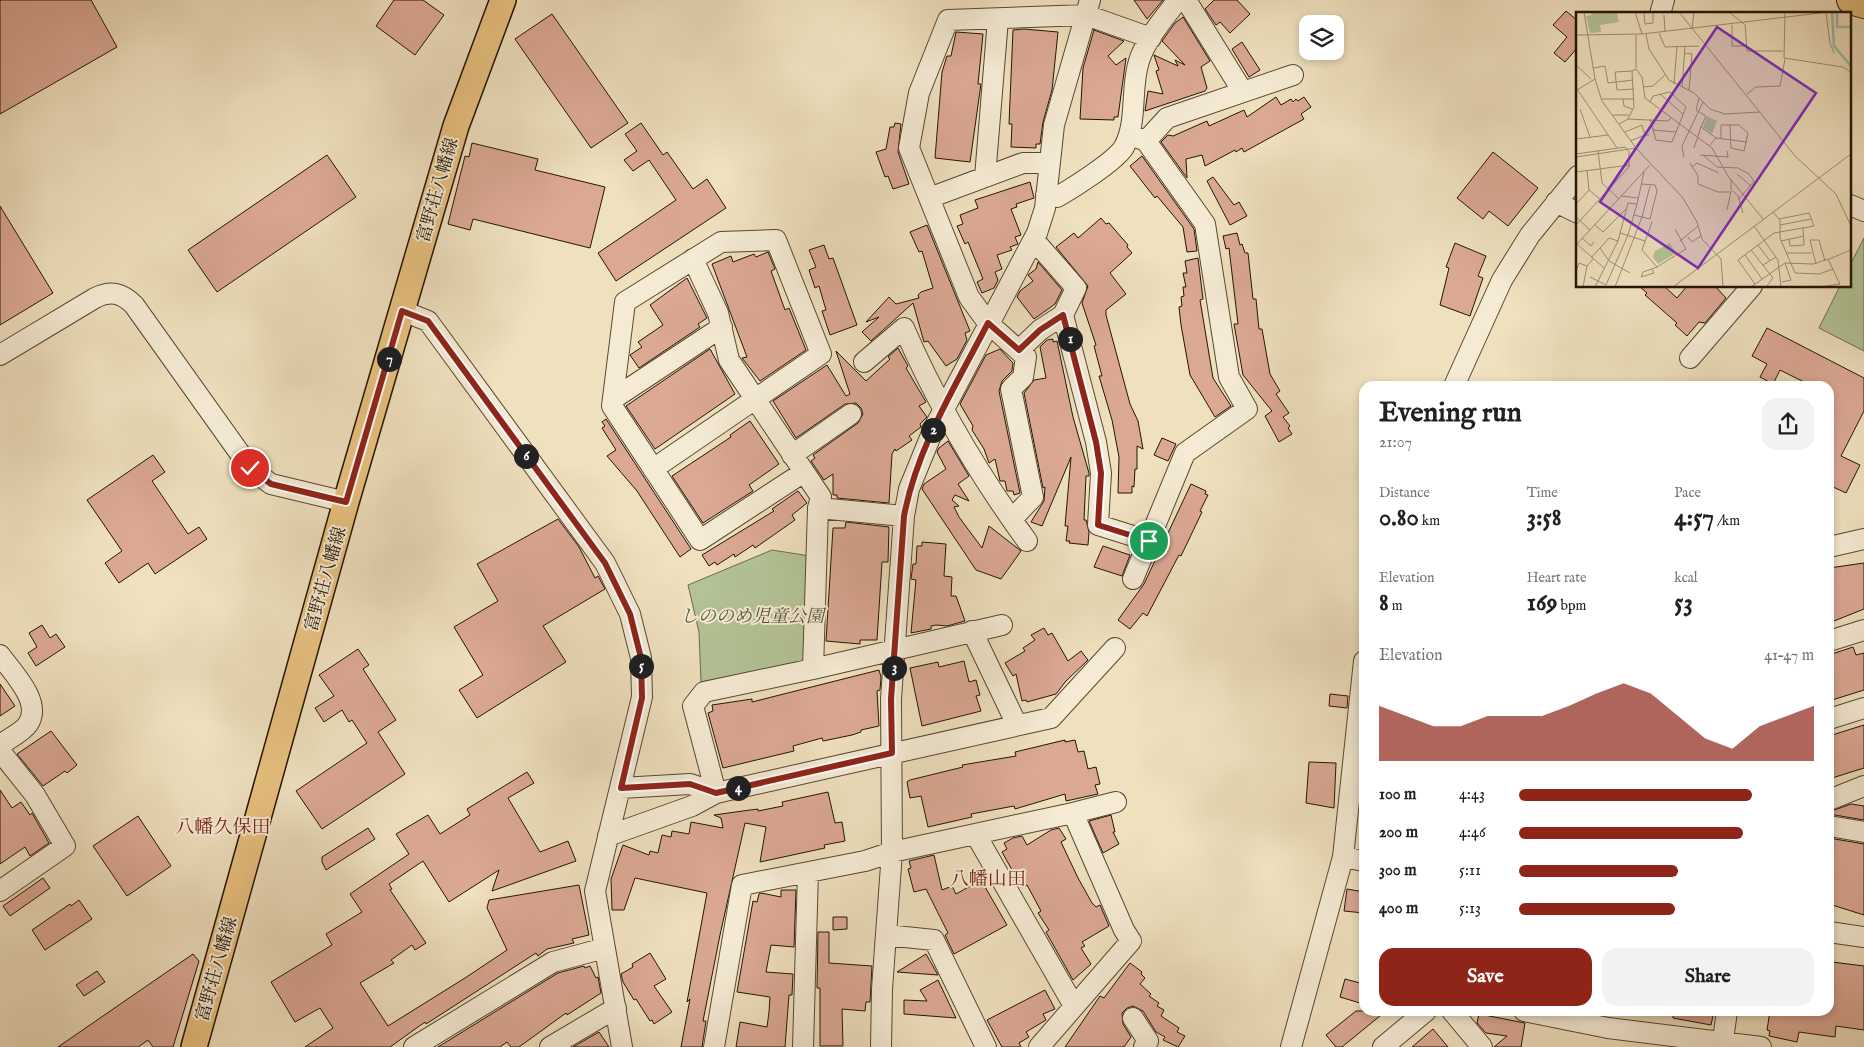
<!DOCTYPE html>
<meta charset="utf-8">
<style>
body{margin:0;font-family:"IM FELL English","Noto Serif JP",serif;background:#f2f2f2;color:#202124;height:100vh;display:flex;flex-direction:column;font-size:19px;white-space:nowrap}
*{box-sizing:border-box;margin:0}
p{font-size:16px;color:#757577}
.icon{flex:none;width:28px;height:28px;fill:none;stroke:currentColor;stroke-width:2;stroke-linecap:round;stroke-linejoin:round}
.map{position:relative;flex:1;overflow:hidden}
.sheet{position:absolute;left:1359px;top:381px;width:475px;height:635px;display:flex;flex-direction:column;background:#fff;border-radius:15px;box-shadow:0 2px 8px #0003}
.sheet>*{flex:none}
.buttons{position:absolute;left:1299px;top:15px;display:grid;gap:10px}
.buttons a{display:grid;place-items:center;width:45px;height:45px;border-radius:10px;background:#fff;box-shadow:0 2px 8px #0003;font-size:25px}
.pin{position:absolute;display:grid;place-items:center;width:42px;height:42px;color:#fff;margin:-21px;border:2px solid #fff;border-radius:50%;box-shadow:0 1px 5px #0007}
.km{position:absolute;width:25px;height:25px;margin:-12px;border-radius:50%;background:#222;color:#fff;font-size:14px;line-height:25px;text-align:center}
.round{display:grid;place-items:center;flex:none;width:52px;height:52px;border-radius:15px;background:#f2f2f2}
.head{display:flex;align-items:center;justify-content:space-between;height:85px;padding:0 20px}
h1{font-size:28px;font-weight:700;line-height:38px}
.stats{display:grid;grid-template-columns:repeat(3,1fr);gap:8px;height:85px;padding:5px 20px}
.stats div{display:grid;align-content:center}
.stats b{font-size:25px;font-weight:700}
.stats small{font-size:14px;font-weight:400}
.stats p{font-size:14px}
.chart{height:140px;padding:10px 20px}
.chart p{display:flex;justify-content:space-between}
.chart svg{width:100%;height:90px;margin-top:5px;fill:#8f2418;opacity:.7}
.action{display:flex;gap:10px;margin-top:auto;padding:10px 20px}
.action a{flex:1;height:58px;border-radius:15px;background:#8f2418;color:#fff;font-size:20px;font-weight:700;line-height:58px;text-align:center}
.action a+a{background:#f2f2f2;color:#202124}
ul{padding:0 20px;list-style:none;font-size:16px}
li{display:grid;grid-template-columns:80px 60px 1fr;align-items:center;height:38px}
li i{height:12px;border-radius:6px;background:#8f2418}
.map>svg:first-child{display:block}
.green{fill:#b3c396;stroke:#6c6c4c}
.building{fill:#dba894;stroke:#241403}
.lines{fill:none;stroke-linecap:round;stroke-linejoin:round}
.minor-casing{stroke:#574732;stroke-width:22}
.major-casing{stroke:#241403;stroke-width:28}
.highway-casing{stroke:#241403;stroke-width:30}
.minor{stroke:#f5ebd5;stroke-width:20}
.major{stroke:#e8c07f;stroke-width:25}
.highway{stroke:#e8c07f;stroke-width:28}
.route-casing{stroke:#fff;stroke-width:10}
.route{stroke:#8f2418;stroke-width:6}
.labels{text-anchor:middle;stroke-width:4;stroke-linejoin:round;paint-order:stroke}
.street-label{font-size:18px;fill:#241403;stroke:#f5ebd5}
.park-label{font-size:18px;font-style:italic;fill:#565136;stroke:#f5ebd5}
.neighbourhood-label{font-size:19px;fill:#7a1f14;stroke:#f5ebd5}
.inset-river{fill:none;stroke:#9abdb4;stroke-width:2.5}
.inset-road{fill:none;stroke:#9e8e73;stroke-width:1}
.view{fill:#7b2cbf;fill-opacity:0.15;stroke:#7b2cbf;stroke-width:2.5}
.inset-edge{fill:none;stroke:#241403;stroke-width:2.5}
</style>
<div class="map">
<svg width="1864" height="1047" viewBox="0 0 1864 1047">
<rect width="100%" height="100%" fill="#efe0be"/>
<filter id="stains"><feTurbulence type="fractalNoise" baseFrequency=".004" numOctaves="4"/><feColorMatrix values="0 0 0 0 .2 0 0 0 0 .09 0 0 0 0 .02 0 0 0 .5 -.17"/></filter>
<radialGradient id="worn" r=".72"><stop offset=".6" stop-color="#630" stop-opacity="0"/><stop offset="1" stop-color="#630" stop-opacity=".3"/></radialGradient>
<path class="green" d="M1864,238V351L1819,328L1840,286H1850V265Z
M772,550L810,556L807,656L799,662L701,682L699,632L688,585Z"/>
<path class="building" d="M0,0H91L117,47L0,114Z
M394,0H423L444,15L415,55L376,26Z
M1134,0H1163L1147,19Z
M1214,0H1237L1250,14L1230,33L1220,22L1216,25L1205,9Z
M1566,11L1578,21V47L1565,62L1554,53L1567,37L1553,25Z
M552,14L628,123L591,148L515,39Z
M1183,17L1210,61L1201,67L1207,88L1205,91L1145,111L1148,91L1163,94L1156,71L1159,70L1154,55L1178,66L1175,60L1185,65L1162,41L1175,23Z
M1024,29L1058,32L1052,90L1043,122L1040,144H1036V148L1011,147L1012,124H1009L1013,30Z
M1094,30L1124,41L1108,56L1116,65L1126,58L1118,117H1114V120L1080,119L1083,68Z
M956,32L983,34L978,84H981L980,91L970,162L935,158L942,72L947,56H951Z
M1242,42L1260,70L1249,77L1232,49Z
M1276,97L1281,105L1291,99L1293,102L1296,99L1298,101L1304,97L1311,107L1301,114L1304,119L1244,152L1242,148L1236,152L1235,150L1205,166L1202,155L1186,159L1187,178L1161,142L1168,135L1173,136L1207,121L1209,126L1244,110L1247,117Z
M641,123L663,155L667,152L693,189L707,179L726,208L616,281L598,253L676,200L649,160L633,171L624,160L637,151L625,134Z
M895,123L901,124L898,152L909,184L893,189L888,176L885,177L876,152L886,149L890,127H894Z
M472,143L538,159L535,170L605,187L590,248L473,219L470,230L448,224L465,156L469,157Z
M1493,152L1538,188L1508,226L1489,211L1483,219L1457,198Z
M327,155L356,197L217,292L188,250Z
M1142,156L1194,229L1197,251L1187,252L1183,227L1157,196L1155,198L1130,166Z
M1213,177L1234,205L1239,202L1247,216L1230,225L1207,181Z
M1030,182L1034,198L1016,204L1017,207L1011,209L1021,235L1015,237L1018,244L1010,247L1012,250L997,255L1002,269L995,272L998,280L994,288L982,293L977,282L983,279L968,242L965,244L957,226L963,224L960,215L978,208L975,200Z
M0,206L53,293L0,325Z
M1101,218L1106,224L1109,223L1128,245L1127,247L1132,253L1110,273L1126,294L1106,310V315L1130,404L1138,421L1143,449L1137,446V469H1135L1134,487L1132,486V493H1118L1119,457L1112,420L1099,376H1102L1094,346L1096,345L1082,303L1088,286L1056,247L1074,233L1078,238Z
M927,225L970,331L965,333L967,340L957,359L946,366L928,341L924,342L913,303L871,341L862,332L879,317L866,322L889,297L896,304L919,298L918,295L921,292L933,288L922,251L919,252L910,232Z
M1237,233L1240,245L1242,244L1245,253H1248L1253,299H1256L1259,329H1262L1270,374L1280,391L1276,394L1289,413L1283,417L1290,426L1288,428L1292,434L1279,442L1265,416L1272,411L1243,375L1234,324H1238L1229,248L1226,249L1223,236Z
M1455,243L1486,256L1478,276L1483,278L1470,316L1440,305L1449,268L1446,267Z
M824,245L829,259L833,258L857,325L830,335L822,311L826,310L819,286L815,288L809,270L816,267L809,250Z
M768,252L775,269L771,271L785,310L789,308L806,350L760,381L742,358L747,357L712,264L731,256L733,262L754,254L756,257Z
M1198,258L1203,299L1200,300L1213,378L1231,406L1215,417L1190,375L1181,325L1179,307L1182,306L1181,297L1184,296L1183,287H1186L1183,273H1187L1185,261Z
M1038,262L1062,290L1055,304L1034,319L1017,297L1020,291L1033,281L1028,275L1036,269Z
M687,278L707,318L698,324L700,327L639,368L630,355L642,347L638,342L663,325L650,305Z
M1639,286H1664L1677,298L1687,286H1715L1726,298L1705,323L1699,322L1687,336L1675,325L1677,323L1645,295L1647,293Z
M1767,328L1864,378V411L1841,456L1860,465L1846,493L1829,485V386H1812L1780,370L1773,384L1760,377L1767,364L1752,356Z
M1053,339V342L1057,341L1073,417L1089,473V476H1086L1084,520H1086L1089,532L1088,545L1069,543L1070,541H1066L1068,526H1065L1071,457L1042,526L1031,522L1044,501L1045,487L1043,488L1024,393L1034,380L1046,378L1040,347L1047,340Z
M898,348L908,366L906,368L926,402L919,406L927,417L920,424L921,427L909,436L912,440L896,451L895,449L892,454L889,503L837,498V495H833V474L824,480L811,461L815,458L813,455L858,423L863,414L861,408L856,403L845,404L796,438L773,401L827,365L846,396L850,394L836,351L866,381L890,359L888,357Z
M710,349L735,394L655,449L626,406Z
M1000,349L1013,363L1012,371L1002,381L999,391L1020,493L1014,495L1013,491H1007L1005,481H1000L995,459L989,463L984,449L972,430L973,426L960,404L986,355Z
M606,419L691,549L680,557L637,491L607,456L616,450L602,428L605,426L602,422Z
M750,421L779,464L749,485L753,491L703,523L672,476L731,437L730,435Z
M1162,438L1176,444L1168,461L1154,455Z
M948,441L969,476L958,484L969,501L955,495L952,500L959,506L954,507L959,517L982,548L989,526L1021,551L1001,579L976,570L922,489L924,484L946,469L937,452L939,448Z
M153,455L165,472L152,481L188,534L199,527L207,539L155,574L148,563L119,583L105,563L122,551L87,500Z
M1191,484L1206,491L1205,494L1208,495L1200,511L1202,512L1181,556L1179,555L1147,616L1143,613L1130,629L1118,620L1144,584Z
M798,491L807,503L792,515L795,520L755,548L753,545L735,557L734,554L717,565L715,562L709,566L702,555L774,511L772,509Z
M558,519L579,547L595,578L598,576L605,589L543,626L566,662L477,718L459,690L483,675L454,627L498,601L477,564Z
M846,522L889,527L888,562H882L877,640H860V644L826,641L833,528H845Z
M922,542L946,544L944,576L952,577L951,596H956L965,621L947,626L936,625L931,626V629L911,633L916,580L911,579L913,564H916L917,546H922Z
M1103,546L1130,555L1122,576L1094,567Z
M1864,563V609L1829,623V568Z
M42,625L50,638L56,634L65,647L36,666L28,653L37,647L29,633Z
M1044,628L1048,635L1052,633L1068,661L1081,651L1088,660L1066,681L1056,694L1027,702L1026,700L1022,701L1016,674L1013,676L1005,663L1025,651L1023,648L1035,640L1031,635Z
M1853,647L1856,655L1864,653V690L1829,701V655Z
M358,649L369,665L363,669L396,720L378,732L405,774L322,829L296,791L367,743L352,720L349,722L342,710L324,722L315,708L334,696L319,675Z
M964,661L969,682L976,680L980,695L976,696L981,711L922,726L910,668L938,662L939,667Z
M879,670L881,677L880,690L877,691L879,726L861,730V732L852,735L823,741L822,738L793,746L794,751L723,768L708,713L713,711L712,705L752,699V702Z
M0,684L15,706L0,716Z
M1330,694L1348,696L1347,708L1329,706Z
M1864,725V768L1832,778L1829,768V736Z
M51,731L77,765L67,773L65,771L43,786L17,754Z
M1065,740V742L1075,740L1078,752L1084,751L1088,769L1096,767L1100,784L1095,785L1098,794L1066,801L1065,794L1015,809L1014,806L971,814L972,817L928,827L921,796L910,798L907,782L910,780L963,767L962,765L1016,756L1015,752Z
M1309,762L1336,763L1334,808L1306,803Z
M527,772L534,783L508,798L540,852L568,841L576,861L492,891L499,870L449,902L423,861L389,884L392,889L390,890L426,943L415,950L412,945L391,960L394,963L360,983L388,1026L465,978L507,950L487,908L489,900L579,885L589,935L572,939L574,943L547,949L538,956L536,953L426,1024L425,1022L390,1047H305L333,1028L320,1008L295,1022L271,982L332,945L326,934L362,912L350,894L409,854L396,834L428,815L440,834L470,815L467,809Z
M0,790L12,808L21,802L30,815L32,813L49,843L30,856L25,847L0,864Z
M828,792L835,823L842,822L845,841L824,845L825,848L760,862L766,827L745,823L720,935L703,1021H706L702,1047H681L690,999L687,1002L707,893L635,878L624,910H612L611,879L623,845L649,855L650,851L658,853L662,835L671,837L672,831L689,834L691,822L723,828L721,818L714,815L750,810L758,809V811L783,806L782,802Z
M1851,804L1864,806V820L1829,814V812Z
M1111,815L1115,832H1113L1119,844L1103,853L1089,821Z
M138,816L171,866L127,896L93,846Z
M368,828L375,839L326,870L322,862V857Z
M1059,828L1066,839L1061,842L1078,878L1092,903L1096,907L1100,905L1109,926L1082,942L1085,946L1081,948L1091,964L1073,980L1046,932L1049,930L1038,913L1041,911L1027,885L1022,888L1002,852L1007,849L1004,843L1013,838L1022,836L1027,845L1051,830Z
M1829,838L1864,844V915L1829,904Z
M934,855L942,890L952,886L956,894L981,880L1007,925L954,954L945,935L948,933L926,889L914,892L908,869L911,868L909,861Z
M43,878L50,888L10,916L3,906Z
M1347,889L1364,892V913L1344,911Z
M781,890H796L794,947L771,945L766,972L793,974L792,995H789L785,1047H736L740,1022L767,1027L769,1012L770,997L737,992L753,901L757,902L759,894L761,893L781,897Z
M79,900L92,919L45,950L32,930L70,904L71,906Z
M833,917H847V929L833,930Z
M818,932H829V963L872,966L870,1002H866L865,1011L842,1009L843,1046H820V988H817Z
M650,953L666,979L654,986L672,1012L654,1024L652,1020L650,1021L636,999L634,1000L623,982L621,974L633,967L632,964Z
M193,954L199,961L173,1047H153L148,1040L138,1047H58Z
M926,954L938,975L897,972Z
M1832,962L1864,966V1030L1836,1026L1835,1037L1799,1032L1797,1042L1769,1036L1770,1031L1767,1030L1770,1011H1829V983Z
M1130,963L1142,972L1141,974L1145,978L1140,984L1151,994L1149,996L1159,1003L1157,1006L1164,1010L1161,1016L1179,1028L1177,1032L1185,1036L1178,1047L1163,1040L1165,1037L1156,1032L1143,1011L1133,1006L1127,1008L1122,1013L1123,1024L1131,1037L1124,1047H1065L1100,996L1104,998Z
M584,966L585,968L590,966L596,978L598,977L601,993L567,1015L566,1013L519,1047H511L507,1042L500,1047H438L558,973Z
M97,971L105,982L84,996L76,985Z
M1345,979L1364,984L1360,1003L1340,997Z
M938,980L956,1018L904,1014V1000L927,1001L920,990Z
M1045,990L1055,1009L1043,1014L1046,1020L1026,1032L1029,1037L1019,1043L1021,1047H1002L987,1020Z
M1356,1011H1386L1342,1047H1336L1326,1035Z
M1673,1011H1714L1711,1025L1673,1018Z
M1479,1014L1525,1023L1521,1047H1494L1507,1036L1486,1033L1477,1023Z
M1433,1029L1448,1047H1412Z
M599,1032L609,1047H573Z"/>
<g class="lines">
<defs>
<path id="minor" d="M1186,0L1243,92
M1660,14L1664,0
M1133,136L1146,141L1167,118L1293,75
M985,177L998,19
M1046,195L1057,197C1071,189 1116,161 1124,147C1138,121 1130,89 1139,61C1146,39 1164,18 1178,0
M929,198L1023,163H1050
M1556,202L1578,213
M1850,205L1864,211
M693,259L718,313L729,360L821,497L818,508
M403,311L428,321L605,563L630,614L641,658L642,697L595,891L622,1047
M1063,315L1096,442L1101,473L1098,525L1149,541
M1019,350L1040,330L1063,315L1076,288L1034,240
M0,355L95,298C111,290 122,293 134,305L251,469L271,484L346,502
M1690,358L1752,286
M864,362L904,328C936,402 979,475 1027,541
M1454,386L1502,280L1530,235L1578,176
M613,399L722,327
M792,455L851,414
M653,469L821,354L776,240L721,242L625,302L612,406L700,540L804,472
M1012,519L1033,497L1011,389L1023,377L1026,357L988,323L969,297L909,148L919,93L948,20L1086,15L1151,38
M1829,547L1864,539
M1133,579L1185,453L1247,409L1229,377L1205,224L1146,141
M972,631L1017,725
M1829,641L1864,630
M0,655C12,672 43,702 28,724C23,732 8,739 0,745
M813,669L1002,625
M1829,719L1864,708
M0,751L35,795L65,846L0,891
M621,788L690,784L716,793L1051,718L1115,648
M1829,800L1864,786
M1073,813L1116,802
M1829,826L1864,832
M976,835L1074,1006
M608,836L692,806L716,793L693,706L704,692L813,669L818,508L904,516
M1343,857L1364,861
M1829,932L1864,937
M886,935L934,940L986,1047
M1452,1011L1482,1047
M1524,1011L1608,1028L1761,1047
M1133,1018L1148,1041L1144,1047
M414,1047L553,962L605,948
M550,1047L616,1008
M714,1047L742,885L865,861L892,852L1073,813L1124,930L1131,941L1039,1047
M803,1047L808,872
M881,1047L882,989L892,852L891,699L904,516L909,489L934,428L1037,233L1045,208L1054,125L1090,0
M1291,1047L1343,857L1364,661
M1383,1047L1426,1011
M1722,1047L1727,1011"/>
<path id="major" d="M194,1047L346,502L456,126L503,0"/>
<path id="highway" d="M1851,0L1864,4"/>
</defs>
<use href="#minor" class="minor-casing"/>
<use href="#major" class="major-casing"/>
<use href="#highway" class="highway-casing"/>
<use href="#minor" class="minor"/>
<use href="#major" class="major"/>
<use href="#highway" class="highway"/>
</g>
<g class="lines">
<defs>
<path id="route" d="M250,468L271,484L346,502L402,311L428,321L605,563L630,614L641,658L642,698L621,788L690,784L716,793L892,753L891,699L904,516C917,447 956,385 988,323L1019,350L1040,330L1063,315L1096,442L1101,473L1098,525L1149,541"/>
</defs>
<use href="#route" class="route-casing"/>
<use href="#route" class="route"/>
</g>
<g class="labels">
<g class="street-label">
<text transform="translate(437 190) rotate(-74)" y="6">富野荘八幡線</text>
<text transform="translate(325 579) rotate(-74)" y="6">富野荘八幡線</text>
<text transform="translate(216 969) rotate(-74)" y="6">富野荘八幡線</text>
</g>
<g class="park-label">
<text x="752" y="622">しののめ児童公園</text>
</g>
<g class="neighbourhood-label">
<text x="223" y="833">八幡久保田</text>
<text x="988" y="885">八幡山田</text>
</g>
</g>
<g transform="translate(1576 12)">
<rect width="275" height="275" fill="#efe0be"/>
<path d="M15,0H41L43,10L24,13L25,20L14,21L10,4L16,3ZM131,104L141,109L136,122L127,115ZM94,231L100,241L82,252L77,245L79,239Z" fill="#b3c396"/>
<path class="inset-river" d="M256,0L258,34L275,54M261,0V15H275"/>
<path class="inset-road" d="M8,0L19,67L26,89L60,136L107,186L121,210L126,227L145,247L147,275M59,0L66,22M68,0L69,12L77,11V0M103,0L219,144L260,182L275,214M153,0L168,12M209,0L208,46L267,55L275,60M250,1L254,31L258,41M88,3L89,20M169,12L171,39H207M156,13V34H170M116,17L118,0M83,21L89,35L123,34M70,22L73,37L93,68L118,81L134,97L149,102L184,100M0,23L66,22L253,0M60,23V56M108,41L116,42L113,78M0,53L15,67M17,56L29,54L32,71L57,68M56,59L39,60L41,78L58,77M98,72L101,34M67,75L77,74L89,63M106,75L109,34M1,77L41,136M1,78L19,67M84,82L107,102M171,82L180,75L204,74L209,47M123,86L120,98L130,104L125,115L140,126L134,133M26,87H58M47,87L48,94L56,97M74,90L77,84L94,80M4,97L14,125M37,103H53M52,107L58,95L56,59L60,57L66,65L69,86L136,136L152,164L187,207M74,107L80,128L96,130L110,95L94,80M43,112L52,107L92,109L96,105M77,118L100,120M49,120L66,113L69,123H73M140,126L171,130M0,127L32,123M145,127V113H163L172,121L168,139L155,136L154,113M54,129L69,123M118,136L125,115M22,139L26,171L43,187M0,142L49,135L52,139M124,143L152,145L151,139M127,143L141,155L162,156L173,162L178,169L163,187M0,145L60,136M108,145L106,134L127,90M114,151L122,164V172L142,180H154M116,155L121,151L143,161M11,159L13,178L24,187M0,160L54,153M161,162L175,174M155,167V177L162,184L167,201M45,184L62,186M0,192L13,178M151,198L155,179M197,200L204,208V226L219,261L243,262L257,257M58,203L66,205L74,174M0,205L14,218M76,210L66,238L81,255L110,237L99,217M0,213L53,155V139M19,213L27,220L50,197M204,213L235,207M178,214L202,248L205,275M44,221L69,229M112,225L116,230L125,224M6,226L15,234L18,230M213,227L214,234L228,233L227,216M104,229L122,214M205,229L228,224M1,232L28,256M0,233L74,153M182,233L194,249M24,236L33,249L54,261M175,238L197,266L190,275M210,241H236M169,243L186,267M15,246L33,226L42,229M253,247L275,238M240,252L234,228H243L249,249M187,253L200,245M76,257L67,260L65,265L78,261L76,257L81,255M0,260L3,251L11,254M14,265L30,273L52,223L61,192M206,270L215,268L209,251M179,272L162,248L198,221L238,214L233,201L203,207M7,275L11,254L17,247M19,275L42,229L52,191L61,192L68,160M39,275L66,205L74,207L81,179L79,173L66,172M97,275L275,142M175,275L209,251L237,252L252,247L264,272L244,275"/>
<path class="view" d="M141,15L240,81L122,256L24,190Z"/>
<rect width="275" height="275" class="inset-edge"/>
</g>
<rect width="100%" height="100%" filter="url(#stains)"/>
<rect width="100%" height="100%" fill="url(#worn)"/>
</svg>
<div class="buttons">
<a><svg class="icon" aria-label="layers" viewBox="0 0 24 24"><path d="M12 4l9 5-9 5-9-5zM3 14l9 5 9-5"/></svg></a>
</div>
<div class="pin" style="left:1149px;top:541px;background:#1e9e55"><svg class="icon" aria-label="arrive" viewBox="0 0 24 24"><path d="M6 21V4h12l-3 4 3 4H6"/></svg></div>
<div class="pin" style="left:250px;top:468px;background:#d93025"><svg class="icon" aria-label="check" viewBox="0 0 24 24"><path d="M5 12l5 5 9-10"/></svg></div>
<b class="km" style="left:1070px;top:339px">1</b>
<b class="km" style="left:933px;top:430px">2</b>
<b class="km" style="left:894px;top:668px">3</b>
<b class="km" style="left:738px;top:788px">4</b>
<b class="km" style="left:641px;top:666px">5</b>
<b class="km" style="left:526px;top:456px">6</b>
<b class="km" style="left:389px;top:359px">7</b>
<section class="sheet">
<div class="head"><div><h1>Evening run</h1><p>21:07</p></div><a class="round"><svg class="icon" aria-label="share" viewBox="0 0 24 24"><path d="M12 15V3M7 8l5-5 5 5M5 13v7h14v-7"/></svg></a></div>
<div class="stats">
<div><p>Distance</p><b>0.80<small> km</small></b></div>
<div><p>Time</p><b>3:58</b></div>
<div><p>Pace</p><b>4:57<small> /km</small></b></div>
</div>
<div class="stats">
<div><p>Elevation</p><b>8<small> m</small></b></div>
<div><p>Heart rate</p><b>169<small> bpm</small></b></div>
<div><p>kcal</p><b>53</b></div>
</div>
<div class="chart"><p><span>Elevation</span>41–47 m</p>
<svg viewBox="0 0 160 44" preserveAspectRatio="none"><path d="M0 44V17L10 22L20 27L30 27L40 22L50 22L60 22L70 17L80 11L90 6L100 11L110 22L120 33L130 38L140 27L150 22L160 17V44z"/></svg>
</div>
<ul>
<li><b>100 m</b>4:43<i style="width:79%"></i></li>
<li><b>200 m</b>4:46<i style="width:76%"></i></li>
<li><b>300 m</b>5:11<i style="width:54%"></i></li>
<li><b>400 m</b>5:13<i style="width:53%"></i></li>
</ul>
<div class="action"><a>Save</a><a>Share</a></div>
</section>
</div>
